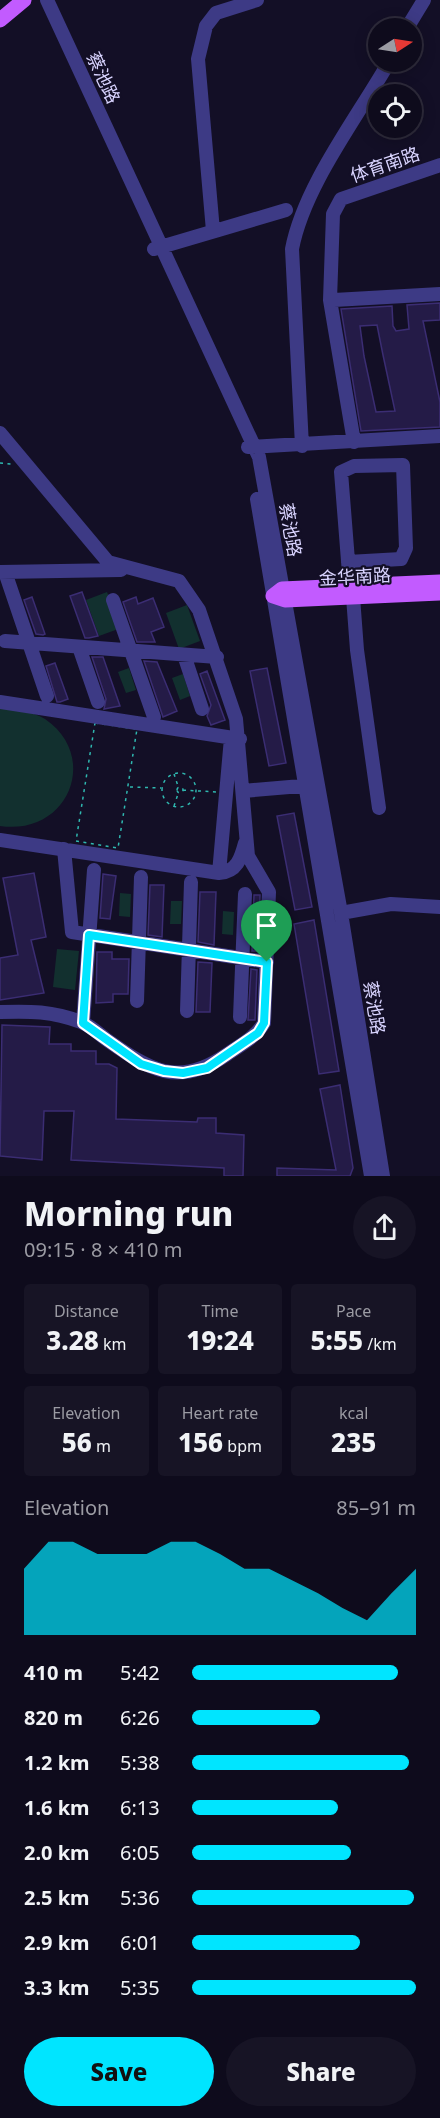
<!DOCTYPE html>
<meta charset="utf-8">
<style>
body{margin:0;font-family:"Noto Sans","Noto Sans SC",sans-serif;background:#171425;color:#f1f3f6;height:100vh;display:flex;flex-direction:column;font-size:22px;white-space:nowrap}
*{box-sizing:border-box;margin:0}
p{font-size:20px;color:#9b9ba3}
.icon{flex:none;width:33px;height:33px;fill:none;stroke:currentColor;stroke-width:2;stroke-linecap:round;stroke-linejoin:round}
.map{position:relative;height:1176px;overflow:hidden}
.sheet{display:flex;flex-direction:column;background:#0e0b1c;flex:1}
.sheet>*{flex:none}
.needle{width:39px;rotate:78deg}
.fabs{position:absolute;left:368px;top:18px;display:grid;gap:12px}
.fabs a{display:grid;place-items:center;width:54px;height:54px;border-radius:50%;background:#0e0b1c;box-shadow:0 3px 15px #0003,0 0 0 2px #2e2b3b;font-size:30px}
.pin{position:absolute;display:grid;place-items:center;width:51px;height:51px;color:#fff;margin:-62px -26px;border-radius:50% 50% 50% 0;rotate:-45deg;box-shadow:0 0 6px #0007}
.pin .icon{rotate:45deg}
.round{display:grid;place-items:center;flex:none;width:63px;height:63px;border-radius:32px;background:#171425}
.headline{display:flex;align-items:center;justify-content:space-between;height:102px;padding:0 24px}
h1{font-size:33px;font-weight:800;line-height:45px}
.stats{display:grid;grid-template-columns:repeat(3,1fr);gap:9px;height:102px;padding:6px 24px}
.stats div{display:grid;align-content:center;border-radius:6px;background:#171425;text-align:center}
.stats b{font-size:26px;font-weight:800}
.stats small{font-size:16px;font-weight:400}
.stats p{font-size:16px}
.chart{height:168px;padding:12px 24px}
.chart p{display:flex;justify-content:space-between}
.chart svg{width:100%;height:108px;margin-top:6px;fill:#00e5ff;opacity:.7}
.button{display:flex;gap:12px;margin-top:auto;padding:12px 24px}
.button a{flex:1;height:69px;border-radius:36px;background:#00e5ff;color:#111;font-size:24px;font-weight:800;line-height:69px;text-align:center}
.button a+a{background:#171425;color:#f1f3f6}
ul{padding:0 24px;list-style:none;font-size:20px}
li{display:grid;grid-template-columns:96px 72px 1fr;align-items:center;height:45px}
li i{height:15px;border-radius:8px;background:#00e5ff}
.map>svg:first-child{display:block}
.green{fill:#12302f}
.building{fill:#241b47;stroke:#3b2d73;stroke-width:1.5;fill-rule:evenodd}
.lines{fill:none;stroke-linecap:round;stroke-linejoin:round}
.path{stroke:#2fb8b0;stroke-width:1.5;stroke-dasharray:3 4.5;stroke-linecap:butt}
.minor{stroke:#3d3a85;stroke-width:14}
.major{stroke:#c25bff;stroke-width:15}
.route-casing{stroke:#fff;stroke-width:12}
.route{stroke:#00e5ff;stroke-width:8}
.labels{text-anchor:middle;stroke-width:4.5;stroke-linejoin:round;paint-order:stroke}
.street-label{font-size:18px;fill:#d9d4ff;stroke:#130f26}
</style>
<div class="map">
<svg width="440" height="1176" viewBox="0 0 440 1176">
<rect width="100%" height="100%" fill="#130f26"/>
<path class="green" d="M107,592L121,628L99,636L86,600Z
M187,605L200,641L179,649L166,613Z
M129,668L136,690L126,693L118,672Z
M183,674L190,696L180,700L172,678Z
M0,708C15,710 32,711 45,719C100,756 69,836 0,826Z
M120,893L131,894L130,917L119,916Z
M171,901H182L181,924H170Z
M223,911L234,912L233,935L222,934Z
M57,949L79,951L75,990L53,987Z"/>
<path class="building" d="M440,303V320L423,321L440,402V427L361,431L341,309L392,306L393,326L396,331L409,329L407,305ZM377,325L383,355L395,411L376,412L364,356L360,326Z
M82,592L98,636L89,638H85L70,596Z
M32,597L45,634L43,635L36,634L24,600Z
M136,597L138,604L153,598L164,627L151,632L155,642H137L123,602Z
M92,657H103L120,706L104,709L106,699Z
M144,661L157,662L177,711L163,717Z
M55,663L68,699L60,702H57L46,666Z
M267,668L286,763L269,766L250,671Z
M207,671L225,720L211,725L207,716L211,705L200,674Z
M294,813L312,907L295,910L277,816Z
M34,873L46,937L31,940L44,993L0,1000V958L18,955L3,878Z
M103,874L116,876L110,919L100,918Z
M150,885H164L162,937L148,935Z
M200,892H216L214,945L198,942Z
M254,895H260L258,951H252Z
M314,920L339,1071L319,1074L294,924Z
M97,952H112V959H129L128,994H113V1002L96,1003Z
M198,962L212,963L210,1012H196Z
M251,969L257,970L255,1020H248Z
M2,1025L50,1027L49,1044H71V1051H96V1064H109L117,1068L116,1119L197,1122L198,1118H216V1133L244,1135L243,1176H224V1168L71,1160L74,1111H44L42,1160L0,1156Z
M340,1085L353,1168L350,1176H277V1168L336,1170L320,1089Z"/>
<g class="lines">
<path class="path" d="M0,463L11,464
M95,723L137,729L118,848L76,841Z
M162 790a17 17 0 1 1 34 0a17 17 0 1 1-34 0Z
M174,774L178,786
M177 790a3 3 0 1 1 6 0a3 3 0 1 1-6 0Z
M130,787L161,788
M183,790L216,792
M174,806L178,794"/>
<path class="minor" d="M47,0L259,457L341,913L383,1176
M407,28L424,0
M213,231L198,59L206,26L216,13L257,0
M154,249L286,210
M334,300L440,294
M0,433L108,562L179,581L199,610L236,719L248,856L269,892L264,1023C255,1038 240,1045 226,1055C178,1088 150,1070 107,1040C99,1034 90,1025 81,1022C52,1011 30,1011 0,1012
M354,442L330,300L333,214L341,199L440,165
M302,446L292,249C304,186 357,118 389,62
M248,447L440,436
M257,499L371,1176
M348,562L401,559L406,548L403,465L354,466L341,472L350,586
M0,572L121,570
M5,572L47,696
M353,597L357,650L379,808
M113,600L154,717
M5,641L217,657
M79,647L98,702
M184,655L202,709
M0,702L240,739
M243,791L313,785
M0,840L219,873C237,872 241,858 245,843
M64,849L72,932L267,962
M219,873L231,738
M341,913L391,904L440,907
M137,1001L141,877
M187,1011L191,882
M240,1017L245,894
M83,1023L94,870"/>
<path class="major" d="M0,20L24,0
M273,596L282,589L440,582
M273,596L285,600L440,593"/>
</g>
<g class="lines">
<defs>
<path id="route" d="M89,935L267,962L264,1023L258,1033L207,1068L183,1073L164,1071L141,1064L83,1023Z"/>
</defs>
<use href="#route" class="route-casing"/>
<use href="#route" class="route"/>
</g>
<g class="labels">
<g class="street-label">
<text transform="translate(103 78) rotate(65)" y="6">蔡池路</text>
<text transform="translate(385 165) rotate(-19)" y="6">体育南路</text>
<text transform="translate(290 530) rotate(80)" y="6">蔡池路</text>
<text transform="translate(355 577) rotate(-3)" y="6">金华南路</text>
<text transform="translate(374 1008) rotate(81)" y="6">蔡池路</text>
</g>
</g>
</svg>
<div class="fabs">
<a><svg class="needle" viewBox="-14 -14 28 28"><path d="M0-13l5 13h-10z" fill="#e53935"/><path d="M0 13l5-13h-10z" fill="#9b9ba3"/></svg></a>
<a><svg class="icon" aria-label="locate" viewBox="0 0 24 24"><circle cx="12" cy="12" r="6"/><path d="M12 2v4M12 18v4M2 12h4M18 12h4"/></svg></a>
</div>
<div class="pin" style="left:267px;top:962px;background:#1e9e55"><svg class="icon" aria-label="arrive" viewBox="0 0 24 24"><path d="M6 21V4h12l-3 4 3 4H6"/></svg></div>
</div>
<section class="sheet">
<div class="headline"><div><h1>Morning run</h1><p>09:15 · 8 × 410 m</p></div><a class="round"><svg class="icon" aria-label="share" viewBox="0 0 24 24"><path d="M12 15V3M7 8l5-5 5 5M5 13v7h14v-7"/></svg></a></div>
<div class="stats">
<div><p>Distance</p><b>3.28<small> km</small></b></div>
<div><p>Time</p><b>19:24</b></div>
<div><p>Pace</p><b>5:55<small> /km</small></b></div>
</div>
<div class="stats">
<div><p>Elevation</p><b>56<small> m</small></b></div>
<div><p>Heart rate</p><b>156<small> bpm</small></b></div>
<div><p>kcal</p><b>235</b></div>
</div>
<div class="chart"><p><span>Elevation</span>85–91 m</p>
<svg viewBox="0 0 160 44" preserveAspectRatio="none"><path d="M0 44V17L10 6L20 6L30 11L40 11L50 11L60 6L70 6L80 11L90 17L100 17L110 22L120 27L130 33L140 38L150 27L160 17V44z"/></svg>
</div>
<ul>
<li><b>410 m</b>5:42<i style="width:92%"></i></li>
<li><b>820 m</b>6:26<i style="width:57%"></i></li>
<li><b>1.2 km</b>5:38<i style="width:97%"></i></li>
<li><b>1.6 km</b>6:13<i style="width:65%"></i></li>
<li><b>2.0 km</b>6:05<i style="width:71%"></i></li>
<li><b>2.5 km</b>5:36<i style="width:99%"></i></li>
<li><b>2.9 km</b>6:01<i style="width:75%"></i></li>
<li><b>3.3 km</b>5:35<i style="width:100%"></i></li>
</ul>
<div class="button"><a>Save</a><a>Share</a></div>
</section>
